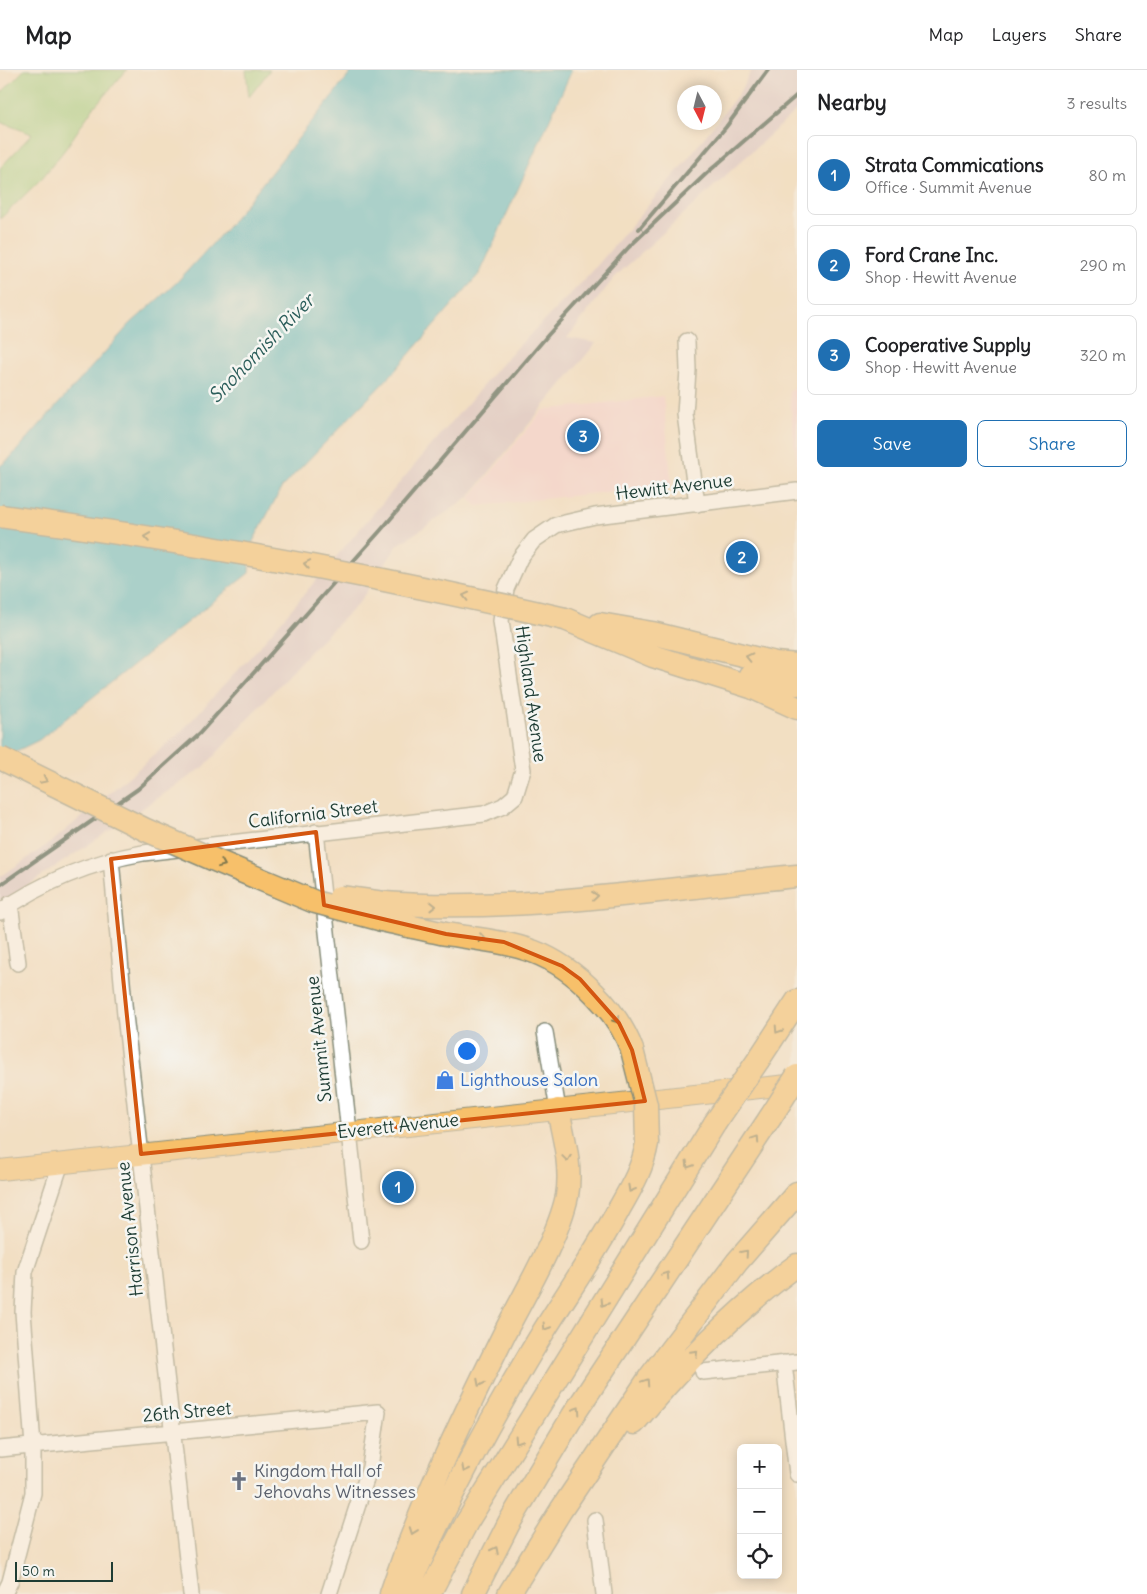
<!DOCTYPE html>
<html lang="en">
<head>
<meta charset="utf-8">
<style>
	body { margin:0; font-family:Delius,sans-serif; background:#f6f6f6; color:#202124 }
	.controls { position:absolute; right:15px; bottom:15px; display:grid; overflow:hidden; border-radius:8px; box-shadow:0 2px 12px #0003 }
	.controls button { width:45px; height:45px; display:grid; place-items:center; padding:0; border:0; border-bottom:1px solid #e0e0e0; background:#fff; color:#202124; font:25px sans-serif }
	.compass { position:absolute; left:677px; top:15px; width:45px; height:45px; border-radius:50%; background:#fff; box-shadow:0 2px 12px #0003; rotate:173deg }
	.scale { position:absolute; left:15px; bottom:12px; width:98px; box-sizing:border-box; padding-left:5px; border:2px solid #1f3d34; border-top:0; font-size:14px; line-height:18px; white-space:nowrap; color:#1f3d34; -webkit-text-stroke:4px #f6f6f2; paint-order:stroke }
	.you { position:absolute; left:466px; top:980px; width:18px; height:18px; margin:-12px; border:4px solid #fff; border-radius:50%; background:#1a73e8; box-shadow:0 0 0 8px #1a73e833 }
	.badge { display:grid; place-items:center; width:32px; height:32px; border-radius:50%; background:#1f6fb2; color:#fff; font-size:16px; font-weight:700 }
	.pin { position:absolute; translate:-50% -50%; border:2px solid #fff; box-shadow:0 1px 5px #0006 }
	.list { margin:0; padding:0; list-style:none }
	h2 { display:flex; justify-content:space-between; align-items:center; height:65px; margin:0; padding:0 20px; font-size:21px }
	h2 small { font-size:16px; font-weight:400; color:#757577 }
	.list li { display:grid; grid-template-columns:32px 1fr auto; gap:15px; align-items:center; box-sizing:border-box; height:80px; margin:0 10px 10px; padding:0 10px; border:1px solid #e0e0e0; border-radius:8px }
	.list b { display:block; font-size:19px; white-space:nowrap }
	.list p { margin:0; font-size:16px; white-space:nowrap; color:#757577 }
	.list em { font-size:16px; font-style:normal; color:#757577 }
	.actions { display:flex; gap:10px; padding:15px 20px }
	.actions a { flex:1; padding:11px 0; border:1px solid #1f6fb2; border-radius:8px; text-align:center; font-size:18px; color:#1f6fb2 }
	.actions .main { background:#1f6fb2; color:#fff }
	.icon { flex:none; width:28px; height:28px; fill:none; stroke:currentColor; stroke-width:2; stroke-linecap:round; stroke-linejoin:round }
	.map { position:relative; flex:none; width:797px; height:1524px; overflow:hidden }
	header { display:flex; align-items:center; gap:30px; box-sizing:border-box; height:70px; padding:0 25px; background:#fff; border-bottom:1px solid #e0e0e0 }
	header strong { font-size:24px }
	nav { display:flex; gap:28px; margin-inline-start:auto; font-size:18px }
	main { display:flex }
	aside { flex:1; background:#fff }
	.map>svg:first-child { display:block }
	.built { fill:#f7cfd4 }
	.industrial { fill:#d2bdc8 }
	.green { fill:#9bd284; stroke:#5d885c }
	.water { fill:#55bfd0; stroke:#3a7e82 }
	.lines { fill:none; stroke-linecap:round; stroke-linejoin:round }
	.minor-casing { stroke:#888e7b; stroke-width:18 }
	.major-casing { stroke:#888e7b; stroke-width:22 }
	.highway-casing { stroke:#888e7b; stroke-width:25 }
	.minor { stroke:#fff; stroke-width:15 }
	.major { stroke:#f7c06b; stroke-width:20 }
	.highway { stroke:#f7c06b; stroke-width:22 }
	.rail { stroke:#1f3d34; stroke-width:4 }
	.highway-bridge-casing { stroke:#888e7b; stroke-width:25; stroke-linecap:butt }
	.highway-bridge { stroke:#f7c06b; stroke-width:22 }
	.oneway { stroke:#80784d }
	.marked { fill:none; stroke:#d45610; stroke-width:4; stroke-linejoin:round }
	.labels { text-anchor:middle; stroke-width:5; stroke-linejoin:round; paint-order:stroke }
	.street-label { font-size:18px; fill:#1f3d34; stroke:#f6f6f2 }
	.shop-label { font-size:18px; fill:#366cbe; stroke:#f6f6f2; text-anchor:start }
	.worship-label { font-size:18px; fill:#5b616d; stroke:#f6f6f2; text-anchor:start }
	.water-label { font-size:19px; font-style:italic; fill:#2c5e5b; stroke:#f6f6f2 }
</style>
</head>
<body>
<header>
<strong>Map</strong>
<nav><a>Map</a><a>Layers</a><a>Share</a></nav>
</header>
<main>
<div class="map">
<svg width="797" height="1524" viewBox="0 0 797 1524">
	<rect width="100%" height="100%" fill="#f6f6f2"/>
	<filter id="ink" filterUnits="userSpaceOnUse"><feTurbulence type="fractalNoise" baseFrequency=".02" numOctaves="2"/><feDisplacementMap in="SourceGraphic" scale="10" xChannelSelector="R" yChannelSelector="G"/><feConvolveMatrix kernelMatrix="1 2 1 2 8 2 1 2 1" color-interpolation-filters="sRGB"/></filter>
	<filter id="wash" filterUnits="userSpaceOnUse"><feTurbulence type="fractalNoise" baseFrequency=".0096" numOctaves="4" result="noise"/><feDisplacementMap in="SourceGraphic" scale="20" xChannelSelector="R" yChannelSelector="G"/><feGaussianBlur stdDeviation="1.12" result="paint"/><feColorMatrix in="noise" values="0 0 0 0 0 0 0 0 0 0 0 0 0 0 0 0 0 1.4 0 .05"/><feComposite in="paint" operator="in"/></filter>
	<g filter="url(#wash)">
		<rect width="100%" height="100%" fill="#f2dfc2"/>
		<path class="built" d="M 797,319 L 797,398 L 789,320 Z
			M 663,326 L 672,415 L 477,436 L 469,429 L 543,340 Z"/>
		<path class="industrial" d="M 752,0 L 797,0 L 797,40 L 615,207 L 567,268 L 596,273 L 468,428 L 398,475 L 358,534 L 310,581 L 204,697 L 0,834 L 0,807 L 53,771 L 179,664 L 252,585 L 503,292 L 590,204 L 685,92 L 739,23 Z"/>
		<path class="green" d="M 24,0 L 127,0 L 93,38 L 66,78 L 42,108 L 0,149 L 0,98 L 32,64 L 0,52 L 0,24 Z
			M 246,0 L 270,0 L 249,27 Z"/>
		<path class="water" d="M 353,0 L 572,0 L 480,203 L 393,303 L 282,417 L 250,477 L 249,503 L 39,670 L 0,689 L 0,396 L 9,389 L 130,254 L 176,213 L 225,160 Z"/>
	</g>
	<g filter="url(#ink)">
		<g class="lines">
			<g class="minor-casing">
				<path id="minor" d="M 687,271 L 688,300 L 685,344 L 697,434
					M 316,762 L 361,1171
					M 111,789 L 125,945 L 191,1524
					M 10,834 L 18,893
					M 0,842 C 43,812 92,792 143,783 L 484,744 L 503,736 L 515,726 L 523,700 L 501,551 L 506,519 L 520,488 L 534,470 L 556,455 L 595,446 L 797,421
					M 545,962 L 558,1040
					M 784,1293 L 797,1404
					M 703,1302 L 797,1292
					M 0,1379 L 378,1342 L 370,1397 L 329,1524
					M 595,1450 L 604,1524
					M 4,1524 L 10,1512 L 33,1423 L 33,1376 L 23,1242 L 25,1202 L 61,1093"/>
			</g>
			<g class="major-casing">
				<path id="major" d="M 0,1100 L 797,1014"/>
			</g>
			<g class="highway-casing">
				<path id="highway" d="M 565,549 L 653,586 L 751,617 L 797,638
					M 600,554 L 652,563 L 775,593 L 797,595
					M 750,605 L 797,614
					M 384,833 C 521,843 660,819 797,806
					M 382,850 C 404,855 425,860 446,864 C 509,874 546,874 594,923 C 611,940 624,958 632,980
					M 759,989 L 797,931
					M 634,1353 C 683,1294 735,1240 797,1195
					M 391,1524 C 421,1433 462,1349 504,1264 C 524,1225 558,1168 567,1126 C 572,1098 564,1068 558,1040
					M 406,1524 C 445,1432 493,1344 545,1259 C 570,1219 597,1180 619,1139 C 631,1118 643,1098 647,1073
					M 429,1524 L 467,1452 L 715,1053
					M 473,1524 L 509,1453 L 574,1344 L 770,1048
					M 509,1524 L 561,1440 L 650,1307 L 737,1192 L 797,1123"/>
			</g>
			<use href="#minor" class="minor"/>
			<use href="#major" class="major"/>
			<use href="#highway" class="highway"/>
			<path class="rail" d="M 639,159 L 726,57 L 768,0
				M 0,815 L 138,719 L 200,663 L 381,460 L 548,265 L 629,177 L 707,103 L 797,25"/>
			<g class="highway-bridge-casing">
				<path id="highway-bridge" d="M 0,446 C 190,471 378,506 565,549
					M 0,688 L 146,760 L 217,791 L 315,832 L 382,850
					M 340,827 L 384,833
					M 632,980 L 646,1035 L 647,1073
					M 770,1048 L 797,1006
					M 715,1053 L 759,989"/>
			</g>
			<use href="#highway-bridge" class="highway-bridge"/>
		</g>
		<defs><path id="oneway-chevron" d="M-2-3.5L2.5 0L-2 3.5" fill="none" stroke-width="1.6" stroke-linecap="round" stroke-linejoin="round" transform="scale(1.25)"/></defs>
		<g class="oneway">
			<use href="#oneway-chevron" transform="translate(147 467) rotate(-171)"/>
			<use href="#oneway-chevron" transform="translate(307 494) rotate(-170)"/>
			<use href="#oneway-chevron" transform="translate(466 526) rotate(-167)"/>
			<use href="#oneway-chevron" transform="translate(749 587) rotate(-167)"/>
			<use href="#oneway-chevron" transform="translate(44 710) rotate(26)"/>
			<use href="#oneway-chevron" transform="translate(222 794) rotate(22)"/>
			<use href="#oneway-chevron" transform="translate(595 826) rotate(-6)"/>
			<use href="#oneway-chevron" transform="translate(433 836) rotate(1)"/>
			<use href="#oneway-chevron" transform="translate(482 868) rotate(9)"/>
			<use href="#oneway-chevron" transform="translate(617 950) rotate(55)"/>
			<use href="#oneway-chevron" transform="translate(778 960) rotate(123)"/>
			<use href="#oneway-chevron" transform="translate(756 1069) rotate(-56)"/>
			<use href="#oneway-chevron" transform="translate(567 1088) rotate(82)"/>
			<use href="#oneway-chevron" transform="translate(689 1095) rotate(122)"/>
			<use href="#oneway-chevron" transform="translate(631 1119) rotate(119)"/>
			<use href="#oneway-chevron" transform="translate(745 1183) rotate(-49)"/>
			<use href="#oneway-chevron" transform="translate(666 1205) rotate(-56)"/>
			<use href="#oneway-chevron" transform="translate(604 1233) rotate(122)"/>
			<use href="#oneway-chevron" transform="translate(546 1257) rotate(122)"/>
			<use href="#oneway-chevron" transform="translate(695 1283) rotate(-46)"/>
			<use href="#oneway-chevron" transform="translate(646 1312) rotate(-56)"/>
			<use href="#oneway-chevron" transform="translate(480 1313) rotate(117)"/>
			<use href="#oneway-chevron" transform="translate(577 1340) rotate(-57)"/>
			<use href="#oneway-chevron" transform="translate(518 1371) rotate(122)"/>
			<use href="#oneway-chevron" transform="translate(465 1399) rotate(117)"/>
			<use href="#oneway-chevron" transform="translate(413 1461) rotate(110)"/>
			<use href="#oneway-chevron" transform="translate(495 1480) rotate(-63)"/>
		</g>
	</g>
	<path d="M0 0H797V1524H0ZM 316,762 L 324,835 L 446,864 L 504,872 L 562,896 L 580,909 L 619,953 L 632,980 L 645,1031 L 141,1084 L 111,789 Z" fill="#f2dfc2" fill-opacity=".55" fill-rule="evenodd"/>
	<path class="marked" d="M 316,762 L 324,835 L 446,864 L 504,872 L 562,896 L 580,909 L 619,953 L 632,980 L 645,1031 L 141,1084 L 111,789 Z"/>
	<defs>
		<g id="shop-bare" transform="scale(1.5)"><path d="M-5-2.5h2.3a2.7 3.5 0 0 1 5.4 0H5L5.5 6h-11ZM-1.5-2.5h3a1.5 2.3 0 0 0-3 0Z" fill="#3f7fe0" stroke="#f6f6f2" stroke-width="2.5" paint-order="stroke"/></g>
		<g id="church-bare" transform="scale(1.5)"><path d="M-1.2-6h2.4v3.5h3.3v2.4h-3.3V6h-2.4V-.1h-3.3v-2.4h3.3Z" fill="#6b7280" stroke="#f6f6f2" stroke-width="2.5" paint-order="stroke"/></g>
	</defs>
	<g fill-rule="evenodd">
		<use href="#shop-bare" x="445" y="1010"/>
		<use href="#church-bare" x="239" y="1411"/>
	</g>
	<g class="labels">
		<g class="street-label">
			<text transform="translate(674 417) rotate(-7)" y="6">Hewitt Avenue</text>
			<text transform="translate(531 624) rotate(82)" y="6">Highland Avenue</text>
			<text transform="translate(313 744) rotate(-7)" y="6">California Street</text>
			<text transform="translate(319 969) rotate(-96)" y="6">Summit Avenue</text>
			<text transform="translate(398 1056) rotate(-6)" y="6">Everett Avenue</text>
			<text transform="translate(130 1159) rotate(-96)" y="6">Harrison Avenue</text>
			<text transform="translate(187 1342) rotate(-5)" y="6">26th Street</text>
		</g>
		<g class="shop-label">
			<text x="460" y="1016">Lighthouse Salon</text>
		</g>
		<g class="worship-label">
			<text x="254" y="1407">Kingdom Hall of<tspan x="254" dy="21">Jehovahs Witnesses</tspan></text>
		</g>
		<g class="water-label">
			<text transform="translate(261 278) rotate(-46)" y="7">Snohomish River</text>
		</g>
	</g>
</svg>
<div class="controls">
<button>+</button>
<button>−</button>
<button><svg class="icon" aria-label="locate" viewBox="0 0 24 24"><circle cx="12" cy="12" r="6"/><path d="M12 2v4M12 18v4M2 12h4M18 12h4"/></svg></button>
</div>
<svg class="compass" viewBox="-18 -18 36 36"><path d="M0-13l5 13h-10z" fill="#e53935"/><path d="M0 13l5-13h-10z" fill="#757577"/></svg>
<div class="scale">50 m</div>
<div class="you"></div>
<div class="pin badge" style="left:398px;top:1117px">1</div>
<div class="pin badge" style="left:742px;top:487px">2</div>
<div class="pin badge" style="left:583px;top:366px">3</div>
</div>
<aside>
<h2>Nearby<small>3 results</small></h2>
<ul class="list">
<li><span class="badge">1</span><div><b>Strata Commications</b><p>Office · Summit Avenue</p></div><em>80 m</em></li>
<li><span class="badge">2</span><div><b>Ford Crane Inc.</b><p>Shop · Hewitt Avenue</p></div><em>290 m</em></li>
<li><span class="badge">3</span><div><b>Cooperative Supply</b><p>Shop · Hewitt Avenue</p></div><em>320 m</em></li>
</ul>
<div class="actions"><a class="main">Save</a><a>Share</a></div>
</aside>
</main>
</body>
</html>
